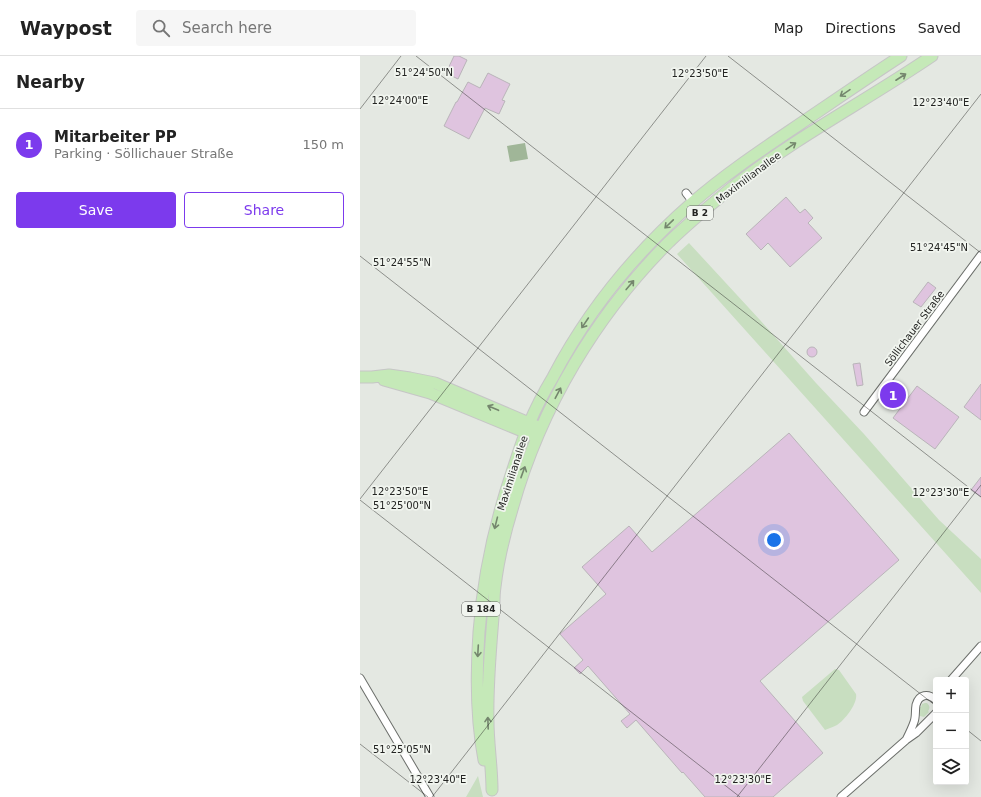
<!DOCTYPE html>
<html lang="en">
<head>
<meta charset="utf-8">
<style>
	body { margin:0; font-family:"DejaVu Sans",sans-serif; background:#f6f6f6; color:#222 }
	.controls { position:absolute; right:12px; bottom:12px; display:grid; overflow:hidden; border-radius:4px; box-shadow:0 4px 16px #0002 }
	.controls button { width:36px; height:36px; display:grid; place-items:center; padding:0; border:0; border-bottom:1px solid #e0e0e0; background:#fff; color:#222; font:20px sans-serif }
	.you { position:absolute; left:414px; top:484px; width:14px; height:14px; margin:-10px; border:3px solid #fff; border-radius:50%; background:#1a73e8; box-shadow:0 0 0 6px #1a73e833 }
	.badge { display:grid; place-items:center; width:26px; height:26px; border-radius:50%; background:#7c3aed; color:#fff; font-size:13px; font-weight:700 }
	.pin { position:absolute; translate:-50% -50%; border:2px solid #fff; box-shadow:0 1px 4px #0006 }
	.list { margin:0; padding:0; list-style:none }
	h2 { display:flex; justify-content:space-between; align-items:center; height:52px; margin:0; padding:0 16px; font-size:17px }
	h2 small { font-size:13px; font-weight:400; color:#767676 }
	.list li { display:grid; grid-template-columns:26px 1fr auto; gap:12px; align-items:center; box-sizing:border-box; height:72px; padding:0 16px; border-top:1px solid #e0e0e0 }
	.list b { display:block; font-size:15px; white-space:nowrap }
	.list p { margin:0; font-size:13px; white-space:nowrap; color:#767676 }
	.list em { font-size:13px; font-style:normal; color:#767676 }
	.actions { display:flex; gap:8px; padding:12px 16px }
	.actions a { flex:1; padding:9px 0; border:1px solid #7c3aed; border-radius:4px; text-align:center; font-size:14px; color:#7c3aed }
	.actions .main { background:#7c3aed; color:#fff }
	.icon { flex:none; width:22px; height:22px; fill:none; stroke:currentColor; stroke-width:2; stroke-linecap:round; stroke-linejoin:round }
	.map { position:relative; flex:none; width:621px; height:741px; overflow:hidden }
	header { display:flex; align-items:center; gap:24px; box-sizing:border-box; height:56px; padding:0 20px; background:#fff; border-bottom:1px solid #e0e0e0 }
	header strong { font-size:19px }
	nav { display:flex; gap:22px; margin-inline-start:auto; font-size:14px }
	.search { width:280px; height:36px; background:#f6f6f6; display:flex; align-items:center; gap:10px; box-sizing:border-box; padding:0 14px; border-radius:4px; color:#767676; font-size:15px }
	main { display:flex }
	aside { flex:1; background:#fff }
	.map>svg:first-child { display:block }
	.green { fill:#c8dec0 }
	.water { fill:#a0b698 }
	.building { fill:#dfc4df; stroke:#b9b4b9 }
	.lines { fill:none; stroke-linecap:round; stroke-linejoin:round }
	.minor-casing { stroke:#6c6f6b; stroke-width:9 }
	.primary-casing { stroke:#c6c6c6; stroke-width:13 }
	.minor { stroke:#fff; stroke-width:7 }
	.primary { stroke:#c5e9b8; stroke-width:11 }
	.oneway { stroke:#74866d }
	.ticks { fill:none; stroke:#232422; stroke-width:1; stroke-opacity:0.45 }
	.labels { text-anchor:middle; stroke-width:3.5; stroke-linejoin:round; paint-order:stroke }
	.shield { fill:#f1f5ef; stroke:#616360; stroke-width:1 }
	.shield-label { font-size:9px; font-weight:bold; fill:#232422 }
	.street-label { font-size:10px; fill:#232422; stroke:#f1f5ef }
	.ticks-label { font-size:10px; text-anchor:middle; fill:#232422; stroke:#f1f5ef; stroke-width:3.5; stroke-linejoin:round; paint-order:stroke }
</style>
</head>
<body>
<header>
<strong>Waypost</strong>
<div class="search"><svg class="icon" aria-label="search" viewBox="0 0 24 24"><circle cx="10" cy="10" r="6"/><path d="M15 15l6 6"/></svg>Search here</div>
<nav><a>Map</a><a>Directions</a><a>Saved</a></nav>
</header>
<main>
<aside>
<h2>Nearby<small></small></h2>
<ul class="list">
<li><span class="badge">1</span><div><b>Mitarbeiter PP</b><p>Parking · Söllichauer Straße</p></div><em>150 m</em></li>
</ul>
<div class="actions"><a class="main">Save</a><a>Share</a></div>
</aside>
<div class="map">
<svg width="621" height="741" viewBox="0 0 621 741">
	<rect width="100%" height="100%" fill="#e4e8e2"/>
	<path class="green" d="M 329,187 L 400,264 L 456,327 L 504,378 L 579,464 L 621,503 L 621,537 L 317,198 Z
		M 475,613 L 479,614 L 496,638 C 498,647 485,664 477,669 C 474,671 469,672 465,674 L 443,645 L 442,641 Z
		M 565,647 L 567,647 C 570,650 570,652 568,655 L 569,656 L 564,661 L 560,660 L 559,658 L 560,651 L 561,651 L 562,648 Z
		M 118,720 L 123,741 L 106,741 Z"/>
	<path class="water" d="M 165,87 L 168,103 L 150,106 L 147,90 Z"/>
	<path class="building" d="M 94,0 L 99,0 L 107,4 L 98,23 L 86,17 Z
		M 128,17 L 150,28 L 142,44 L 145,45 L 139,58 L 125,52 L 109,83 L 84,70 L 96,46 L 97,46 L 108,26 L 120,32 Z
		M 426,141 L 440,157 L 445,153 L 453,162 L 448,167 L 462,182 L 430,211 L 408,187 L 401,194 L 386,178 Z
		M 568,226 L 576,232 L 561,251 L 553,246 Z
		M447 296a5 5 0 1 1 10 0a5 5 0 1 1-10 0Z
		M 500,307 L 503,329 L 497,330 L 493,308 Z
		M 621,328 L 621,364 L 604,351 Z
		M 557,330 L 599,361 L 575,393 L 533,362 Z
		M 429,377 L 539,504 L 400,625 L 463,697 L 413,741 L 345,741 L 323,716 L 322,717 L 276,664 L 267,672 L 261,665 L 270,658 L 228,610 L 220,618 L 214,612 L 223,604 L 200,578 L 246,538 L 222,511 L 269,470 L 292,496 Z
		M 621,421 L 621,441 L 611,434 Z"/>
	<g class="lines">
		<g class="minor-casing">
			<path id="minor" d="M 326,137 L 333,146
				M 504,356 L 621,199
				M 0,622 L 70,741
				M 591,624 L 621,590
				M 546,684 C 549,678 552,672 554,666 C 556,661 555,655 556,649 C 559,638 568,637 576,644
				M 481,741 L 546,684 L 556,677 L 576,657"/>
		</g>
		<g class="primary-casing">
			<path id="primary" d="M 0,321 L 12,321 L 29,319 L 50,322 L 75,327 L 176,370
				M 24,324 L 70,337 L 172,379
				M 124,704 C 116,662 116,619 119,576 C 123,520 135,466 153,413 C 158,398 163,382 169,368 C 176,351 184,336 193,321 C 228,254 276,196 332,147 C 363,120 397,97 431,74 C 468,49 504,24 541,0
				M 132,734 C 132,711 128,688 128,665 C 127,626 131,588 134,549 C 134,543 134,537 135,531 C 138,504 145,476 153,450 C 181,351 236,259 309,186 C 331,165 355,145 379,126 C 440,79 509,43 572,0"/>
		</g>
		<use href="#minor" class="minor"/>
		<use href="#primary" class="primary"/>
	</g>
	<defs><path id="oneway-shaft" d="M-6 0H5M1.5-3L5.5 0L1.5 3" fill="none" stroke-width="1.6" stroke-linecap="round" stroke-linejoin="round"/></defs>
	<g class="oneway">
		<use href="#oneway-shaft" transform="translate(541 21) rotate(-33)"/>
		<use href="#oneway-shaft" transform="translate(485 37) rotate(146)"/>
		<use href="#oneway-shaft" transform="translate(431 90) rotate(-34)"/>
		<use href="#oneway-shaft" transform="translate(309 168) rotate(136)"/>
		<use href="#oneway-shaft" transform="translate(270 229) rotate(-50)"/>
		<use href="#oneway-shaft" transform="translate(225 267) rotate(124)"/>
		<use href="#oneway-shaft" transform="translate(198 337) rotate(-62)"/>
		<use href="#oneway-shaft" transform="translate(133 352) rotate(-157)"/>
		<use href="#oneway-shaft" transform="translate(163 416) rotate(-70)"/>
		<use href="#oneway-shaft" transform="translate(136 467) rotate(104)"/>
		<use href="#oneway-shaft" transform="translate(118 595) rotate(93)"/>
		<use href="#oneway-shaft" transform="translate(128 667) rotate(-92)"/>
	</g>
	<path class="ticks" d="M 56,0 L 621,441M 368,0 L 621,197M 0,53 L 41,0M 0,200 L 576,650M 0,443 L 346,0M 0,444 L 380,741M 606,673 L 621,685M 0,688 L 68,741M 72,741 L 621,38M 377,741 L 621,429"/>
	<g class="labels">
		<g class="shield">
			<rect x="327" y="150" width="26" height="14" rx="3"/>
			<rect x="102" y="546" width="38" height="14" rx="3"/>
		</g>
		<g class="shield-label">
			<text x="340" y="160">B 2</text>
			<text x="121" y="556">B 184</text>
		</g>
		<g class="street-label">
			<text transform="translate(388 121) rotate(-37)" y="4">Maximilianallee</text>
			<text transform="translate(554 272) rotate(-53)" y="4">Söllichauer Straße</text>
			<text transform="translate(152 417) rotate(-72)" y="4">Maximilianallee</text>
		</g>
	</g>
	<g class="ticks-label">
		<text x="64" y="20">51°24'50"N</text>
		<text x="340" y="21">12°23'50"E</text>
		<text x="40" y="48">12°24'00"E</text>
		<text x="581" y="50">12°23'40"E</text>
		<text x="579" y="195">51°24'45"N</text>
		<text x="42" y="210">51°24'55"N</text>
		<text x="40" y="439">12°23'50"E</text>
		<text x="581" y="440">12°23'30"E</text>
		<text x="42" y="453">51°25'00"N</text>
		<text x="42" y="697">51°25'05"N</text>
		<text x="78" y="727">12°23'40"E</text>
		<text x="383" y="727">12°23'30"E</text>
	</g>
</svg>
<div class="controls">
<button>+</button>
<button>−</button>
<button><svg class="icon" aria-label="layers" viewBox="0 0 24 24"><path d="M12 4l9 5-9 5-9-5zM3 14l9 5 9-5"/></svg></button>
</div>
<div class="you"></div>
<div class="pin badge" style="left:533px;top:339px">1</div>
</div>
</main>
</body>
</html>
